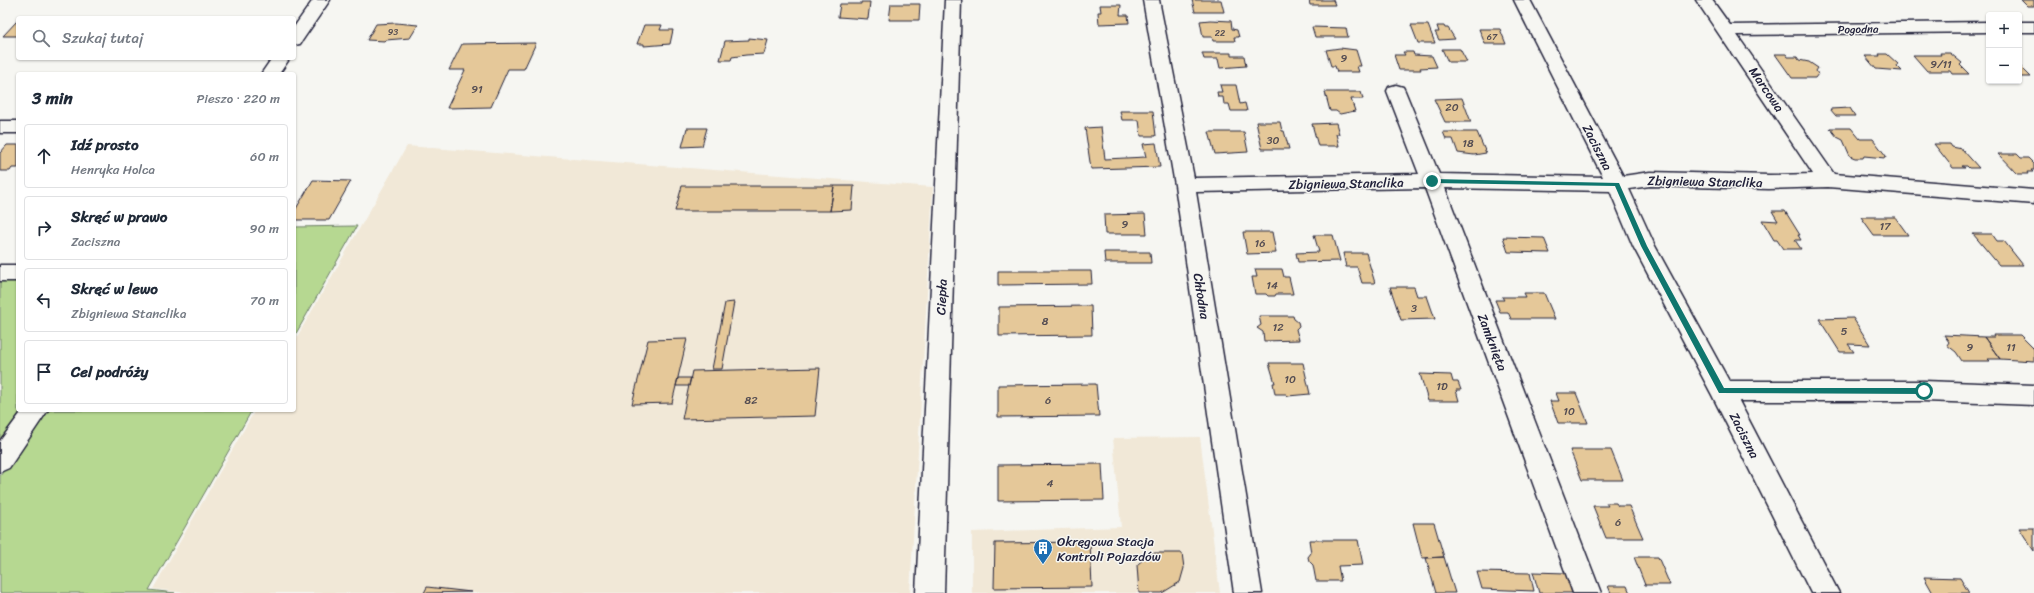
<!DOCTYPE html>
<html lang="pl">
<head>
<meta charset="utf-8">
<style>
	body { margin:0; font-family:Sriracha,sans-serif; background:#f6f6f7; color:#1f2937 }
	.controls { position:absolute; right:12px; top:12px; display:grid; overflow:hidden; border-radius:4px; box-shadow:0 1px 3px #0004 }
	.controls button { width:36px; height:36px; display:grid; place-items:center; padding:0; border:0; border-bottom:1px solid #e0e1e3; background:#fff; color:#1f2937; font:20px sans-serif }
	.stop { position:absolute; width:12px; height:12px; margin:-9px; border:3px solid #0f766e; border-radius:50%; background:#fff }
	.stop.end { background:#0f766e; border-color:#fff; box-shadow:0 1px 4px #0008 }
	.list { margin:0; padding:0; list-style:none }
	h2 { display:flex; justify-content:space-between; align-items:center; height:52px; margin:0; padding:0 16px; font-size:17px }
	h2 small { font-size:13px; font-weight:400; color:#747a83 }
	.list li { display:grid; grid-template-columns:26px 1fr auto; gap:12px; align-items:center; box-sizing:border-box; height:64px; margin:0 8px 8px; padding:0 8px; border:1px solid #e0e1e3; border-radius:4px }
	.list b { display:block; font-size:15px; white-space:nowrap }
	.list p { margin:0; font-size:13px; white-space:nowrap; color:#747a83 }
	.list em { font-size:13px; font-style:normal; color:#747a83 }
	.icon { flex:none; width:22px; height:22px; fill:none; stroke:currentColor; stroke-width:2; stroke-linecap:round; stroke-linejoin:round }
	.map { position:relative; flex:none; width:2034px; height:593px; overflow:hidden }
	.search { position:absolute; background:#fff; box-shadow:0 1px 3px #0004; left:16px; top:16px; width:280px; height:44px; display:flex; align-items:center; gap:10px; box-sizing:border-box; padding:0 14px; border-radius:4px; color:#747a83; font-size:15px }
	.panel { position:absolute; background:#fff; box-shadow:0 1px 3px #0004; left:16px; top:72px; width:280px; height:340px; border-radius:4px }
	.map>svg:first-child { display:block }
	.built { fill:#f1e8d7 }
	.green { fill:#b6d891; stroke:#6c7d66 }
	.building { fill:#e5c899; stroke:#22223b }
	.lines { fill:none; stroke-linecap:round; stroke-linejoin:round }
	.street-casing { stroke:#22223b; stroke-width:3 }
	.street { fill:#f6f6f2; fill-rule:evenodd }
	.route { fill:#0f766e }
	.labels { text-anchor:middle; stroke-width:3; stroke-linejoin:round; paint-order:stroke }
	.far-number-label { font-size:9px; fill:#534c52 }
	.far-street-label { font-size:11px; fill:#22223b; stroke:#f6f6f2 }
	.number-label { font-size:11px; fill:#534c52 }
	.street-label { font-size:13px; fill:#22223b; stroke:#f6f6f2 }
	.poi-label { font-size:13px; fill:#22223b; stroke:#f6f6f2; text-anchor:start }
</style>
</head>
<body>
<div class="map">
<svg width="2034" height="593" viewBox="0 0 2034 593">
	<rect width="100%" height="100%" fill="#f6f6f2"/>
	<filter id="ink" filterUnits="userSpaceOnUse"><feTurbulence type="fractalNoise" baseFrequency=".025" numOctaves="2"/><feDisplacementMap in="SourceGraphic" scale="8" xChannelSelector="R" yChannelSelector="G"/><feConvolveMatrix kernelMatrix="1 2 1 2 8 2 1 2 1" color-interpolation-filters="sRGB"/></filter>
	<g filter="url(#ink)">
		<path class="built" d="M 407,146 L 933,187 L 910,593 L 189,593 L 153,589 L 255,410 L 294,410 L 294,342 Z
			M 1200,437 L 1220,593 L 972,593 L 972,532 L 1121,527 L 1113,438 Z"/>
		<path class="green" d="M 357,226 L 294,337 L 294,227 Z
			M 0,279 L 18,279 L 18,410 L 22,410 L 0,441 Z
			M 47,410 L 252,410 L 149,590 L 175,593 L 0,593 L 0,476 Z"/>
		<path class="building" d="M 1192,0 L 1221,0 L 1224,12 L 1195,12 Z
			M 1309,0 L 1333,0 L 1335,5 L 1310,5 Z
			M 2021,0 L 2034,0 L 2034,6 L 2027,6 Z
			M 861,2 L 870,2 L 868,19 L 838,17 L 840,4 L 861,4 Z
			M 891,4 L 920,4 L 919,20 L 889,20 Z
			M 1100,5 L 1121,5 L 1120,15 L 1128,15 L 1129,23 L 1099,24 L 1098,12 L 1101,12 Z
			M 1210,20 L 1231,21 L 1232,29 L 1237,30 L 1239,37 L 1234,37 L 1235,41 L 1213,41 L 1212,37 L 1203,37 L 1200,21 Z
			M 17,21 L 18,36 L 3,36 Z
			M 396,23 L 418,25 L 410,38 L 386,40 L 385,41 L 367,40 L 376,24 Z
			M 644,25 L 662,25 L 660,30 L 673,30 L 670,44 L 644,46 L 644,44 L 637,44 Z
			M 1411,25 L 1428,25 L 1435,43 L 1418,43 Z
			M 1437,26 L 1444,26 L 1445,28 L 1448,28 L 1455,39 L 1439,40 L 1435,32 L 1439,32 Z
			M 1312,27 L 1346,28 L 1348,37 L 1315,37 Z
			M 1479,29 L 1500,29 L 1506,44 L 1485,44 Z
			M 749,38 L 768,40 L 764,54 L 746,55 L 732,57 L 731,60 L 720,60 L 725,41 L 749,40 Z
			M 536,43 L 524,69 L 508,69 L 491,107 L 447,108 L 465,70 L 449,70 L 462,44 Z
			M 1340,48 L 1356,50 L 1361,66 L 1357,66 L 1359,72 L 1337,72 L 1335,66 L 1331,66 L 1326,50 Z
			M 1442,49 L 1460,49 L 1467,62 L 1448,62 Z
			M 1403,52 L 1413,52 L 1414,55 L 1432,56 L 1437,67 L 1420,68 L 1421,70 L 1399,70 L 1394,55 L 1405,55 Z
			M 1202,53 L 1231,53 L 1231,56 L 1244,56 L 1246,66 L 1220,68 L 1218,59 L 1204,59 Z
			M 1940,53 L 1950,53 L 1962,63 L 1960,65 L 1969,74 L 1952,74 L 1950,71 L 1927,71 L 1913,55 L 1941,55 Z
			M 1775,54 L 1786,54 L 1788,57 L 1797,57 L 1799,60 L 1809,62 L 1818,68 L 1816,71 L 1818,74 L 1815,78 L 1792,78 Z
			M 1879,54 L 1887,54 L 1898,64 L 1897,66 L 1902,71 L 1876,69 L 1865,56 L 1880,56 Z
			M 2019,65 L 2031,77 L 2019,77 Z
			M 1220,85 L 1236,85 L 1240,104 L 1245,103 L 1247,111 L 1231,111 L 1229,104 L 1224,104 L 1223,97 L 1218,97 L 1217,92 L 1222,92 Z
			M 1325,92 L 1361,92 L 1363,99 L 1351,99 L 1355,111 L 1340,114 L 1336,111 L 1330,111 Z
			M 1462,98 L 1471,122 L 1445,122 L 1434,99 Z
			M 1850,108 L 1855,116 L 1836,116 L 1830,109 Z
			M 1120,111 L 1153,111 L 1156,136 L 1141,136 L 1139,120 L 1122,120 Z
			M 1256,122 L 1280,122 L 1282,131 L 1284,131 L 1289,149 L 1262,149 Z
			M 1336,123 L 1339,134 L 1336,134 L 1339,146 L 1318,146 L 1312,124 Z
			M 1101,127 L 1105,159 L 1146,157 L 1143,144 L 1156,143 L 1160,167 L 1091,169 L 1085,128 Z
			M 687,128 L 707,128 L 702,146 L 682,147 Z
			M 1830,128 L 1851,128 L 1860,139 L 1873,139 L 1886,156 L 1885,158 L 1864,156 L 1863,158 L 1855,158 L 1850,156 L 1843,140 L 1837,137 Z
			M 1209,132 L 1244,132 L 1248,152 L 1215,154 Z
			M 1443,132 L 1477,132 L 1486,153 L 1474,155 L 1458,153 L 1453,139 L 1446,139 Z
			M 1934,144 L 1950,144 L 1952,147 L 1962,149 L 1979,168 L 1969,168 L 1967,166 L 1962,166 L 1965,168 L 1953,168 Z
			M 7,145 L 18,145 L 18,168 L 12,168 L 10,171 L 0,171 L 0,153 Z
			M 1998,154 L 2017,154 L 2021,158 L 2028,158 L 2034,164 L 2034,170 L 2031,170 L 2033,172 L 2027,172 L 2028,174 L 2017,174 Z
			M 313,180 L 351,181 L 329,220 L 294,220 L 294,212 Z
			M 682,186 L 834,186 L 830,211 L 675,211 Z
			M 834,186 L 854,186 L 852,210 L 830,211 Z
			M 1772,211 L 1785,211 L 1800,235 L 1798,235 L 1801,240 L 1795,240 L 1801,249 L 1783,249 L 1777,240 L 1774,240 L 1762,220 L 1778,221 Z
			M 1145,214 L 1147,234 L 1105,234 L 1104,215 Z
			M 1861,217 L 1895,217 L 1908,235 L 1874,235 Z
			M 1243,232 L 1272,232 L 1276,253 L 1247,254 Z
			M 1973,234 L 1992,234 L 1997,241 L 2004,241 L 2023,265 L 1999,265 Z
			M 1314,235 L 1333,235 L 1340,261 L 1298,262 L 1296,253 L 1319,252 Z
			M 1503,237 L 1544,238 L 1550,253 L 1508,252 Z
			M 1104,252 L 1150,252 L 1151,263 L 1105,263 Z
			M 1343,253 L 1366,253 L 1375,283 L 1362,283 L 1357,267 L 1346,267 Z
			M 1255,269 L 1282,269 L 1284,277 L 1289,277 L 1293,294 L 1276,294 L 1275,296 L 1268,296 L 1266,294 L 1255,294 L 1252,277 L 1257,277 Z
			M 998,271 L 1091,271 L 1092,284 L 998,285 Z
			M 1390,287 L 1414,287 L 1417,296 L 1427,296 L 1435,319 L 1401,320 Z
			M 1524,293 L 1544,293 L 1555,319 L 1511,319 L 1508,312 L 1500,312 L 1495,300 L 1504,300 L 1502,297 L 1526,297 Z
			M 734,302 L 722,369 L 712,369 L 725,303 Z
			M 1091,306 L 1092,335 L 999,336 L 999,307 Z
			M 1259,316 L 1293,316 L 1294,319 L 1298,322 L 1299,326 L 1296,329 L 1299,340 L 1264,341 L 1263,332 L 1257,328 L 1261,325 Z
			M 1853,318 L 1870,345 L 1848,344 L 1854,352 L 1840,352 L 1819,319 Z
			M 1944,335 L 1984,337 L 2000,359 L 1988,359 L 1990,361 L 1962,361 L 1956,352 L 1947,345 L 1949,342 Z
			M 1993,335 L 2020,335 L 2034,349 L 2034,361 L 2000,359 L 1984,337 L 1994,337 Z
			M 687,339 L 672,403 L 632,404 L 648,340 Z
			M 1269,363 L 1303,363 L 1310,394 L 1288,396 L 1286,394 L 1275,394 L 1273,383 L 1275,383 Z
			M 820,368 L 815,416 L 682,419 L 692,371 Z
			M 1420,374 L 1451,375 L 1453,382 L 1458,382 L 1461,390 L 1456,390 L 1459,401 L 1428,401 Z
			M 678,378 L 691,378 L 689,386 L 676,386 Z
			M 1096,384 L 1099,416 L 998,417 L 998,385 Z
			M 1556,393 L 1576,393 L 1588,423 L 1558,423 L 1550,401 L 1559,401 Z
			M 1570,450 L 1611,450 L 1623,480 L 1582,480 Z
			M 1102,464 L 1104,500 L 998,501 L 998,465 Z
			M 1606,503 L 1616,503 L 1618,506 L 1629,506 L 1643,538 L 1606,538 L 1593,506 L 1608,506 Z
			M 1413,523 L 1434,523 L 1444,557 L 1422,558 Z
			M 2019,528 L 2034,528 L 2034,551 Z
			M 1309,540 L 1358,540 L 1363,565 L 1338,566 L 1341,581 L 1316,581 L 1313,565 L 1309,561 L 1308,557 L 1311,553 Z
			M 1090,542 L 1092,587 L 994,588 L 995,543 Z
			M 1150,553 L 1182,553 L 1184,568 L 1180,582 L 1162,593 L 1139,593 L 1137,565 Z
			M 1444,557 L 1455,593 L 1436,593 L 1426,558 Z
			M 1634,557 L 1658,557 L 1670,585 L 1645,585 Z
			M 1477,572 L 1530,573 L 1534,591 L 1482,589 Z
			M 1533,572 L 1566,573 L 1572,593 L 1539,593 Z
			M 1924,577 L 1960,578 L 1969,593 L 1933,593 Z
			M 1608,586 L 1627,586 L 1630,593 L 1611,593 Z
			M 427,587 L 471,592 L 424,593 Z"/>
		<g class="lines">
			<g class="street-casing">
				<path id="street" d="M 313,0 L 330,0 L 300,44 L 294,45 L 294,27 Z
					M 945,0 L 961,0 L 944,593 L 916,593 Z
					M 1143,0 L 1159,0 L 1194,178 L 1419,174 L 1387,91 L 1389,87 L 1396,85 L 1403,87 L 1405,91 L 1439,174 L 1603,177 L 1514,0 L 1530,0 L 1623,176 L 1650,172 L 1769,175 L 1813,174 L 1696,0 L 1712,0 L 1730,25 L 1989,22 L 1989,32 L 1737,35 L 1834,174 L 2034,190 L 2034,204 L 1828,187 L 1769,189 L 1650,186 L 1629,189 L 1655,246 L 1729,381 L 1924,381 L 2034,385 L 2034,405 L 1924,401 L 1739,401 L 1839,593 L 1811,593 L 1712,395 L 1633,246 L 1610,191 L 1445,188 L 1601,593 L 1573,593 L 1425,188 L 1196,192 L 1262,593 L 1234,593 L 1175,185 Z
					M 2019,22 L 2034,22 L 2034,32 L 2019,32 Z
					M 272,58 L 290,58 L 279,74 L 261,74 Z
					M 0,121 L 18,121 L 18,133 L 0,133 Z
					M 0,265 L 18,265 L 18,281 L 0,281 Z
					M 23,410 L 48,410 L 9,468 L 0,472 L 0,441 Z"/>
			</g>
			<use href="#street" class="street"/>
		</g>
	</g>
	<path class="route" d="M 1432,179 L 1619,183 L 1647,246 L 1724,388 L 1924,388 L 1927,391 L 1924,394 L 1719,393 L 1641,246 L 1615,186 L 1432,183 L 1429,181 Z"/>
	<defs>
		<g id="building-pin" transform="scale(1)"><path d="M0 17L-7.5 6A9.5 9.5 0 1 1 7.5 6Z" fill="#1f6fb2" stroke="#f6f6f2"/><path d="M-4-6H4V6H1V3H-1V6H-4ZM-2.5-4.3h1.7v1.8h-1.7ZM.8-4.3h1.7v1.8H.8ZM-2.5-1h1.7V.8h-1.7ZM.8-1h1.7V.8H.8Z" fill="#fff"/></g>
	</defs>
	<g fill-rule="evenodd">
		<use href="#building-pin" x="1043" y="548"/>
	</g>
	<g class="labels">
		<g class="far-number-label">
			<text x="393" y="35">93</text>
			<text x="1220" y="36">22</text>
			<text x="1492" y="40">67</text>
		</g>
		<g class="far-street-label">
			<text transform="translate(1858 29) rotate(-1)" y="4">Pogodna</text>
		</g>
		<g class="number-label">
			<text x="1344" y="62">9</text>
			<text x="1941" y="68">9/11</text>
			<text x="477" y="93">91</text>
			<text x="1452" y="111">20</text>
			<text x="1273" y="144">30</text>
			<text x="1468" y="147">18</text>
			<text x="1125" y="228">9</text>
			<text x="1885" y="230">17</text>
			<text x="1260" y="247">16</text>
			<text x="1272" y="289">14</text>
			<text x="1414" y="312">3</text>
			<text x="1045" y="325">8</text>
			<text x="1278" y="331">12</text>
			<text x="1844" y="335">5</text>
			<text x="1970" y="351">9</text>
			<text x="2011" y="351">11</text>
			<text x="1290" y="383">10</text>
			<text x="1442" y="390">1D</text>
			<text x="751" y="404">82</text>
			<text x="1048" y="404">6</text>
			<text x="1569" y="415">10</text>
			<text x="1050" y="487">4</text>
			<text x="1618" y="526">6</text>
		</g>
		<g class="street-label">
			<text transform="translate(1767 89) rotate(56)" y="5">Marcowa</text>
			<text transform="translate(1598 147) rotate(63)" y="5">Zaciszna</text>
			<text transform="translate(1705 181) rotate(1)" y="5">Zbigniewa Stanclika</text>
			<text transform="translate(1346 183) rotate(-1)" y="5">Zbigniewa Stanclika</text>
			<text transform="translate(1202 296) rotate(81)" y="5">Chłodna</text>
			<text transform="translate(941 297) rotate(-88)" y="5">Ciepła</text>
			<text transform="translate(1493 342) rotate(69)" y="5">Zamknięta</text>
			<text transform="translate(1745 435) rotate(63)" y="5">Zaciszna</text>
		</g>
		<g class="poi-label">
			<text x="1057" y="546">Okręgowa Stacja<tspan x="1057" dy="15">Kontroli Pojazdów</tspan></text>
		</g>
	</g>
</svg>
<div class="controls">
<button>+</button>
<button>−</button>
</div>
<div class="stop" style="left:1924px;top:391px"></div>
<div class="stop end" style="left:1432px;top:181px"></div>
<div class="search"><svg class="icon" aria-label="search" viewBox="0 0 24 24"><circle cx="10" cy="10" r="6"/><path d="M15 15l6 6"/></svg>Szukaj tutaj</div>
<section class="panel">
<h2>3 min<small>Pieszo · 220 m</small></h2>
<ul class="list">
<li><svg class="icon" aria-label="ahead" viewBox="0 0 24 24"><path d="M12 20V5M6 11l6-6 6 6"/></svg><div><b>Idź prosto</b><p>Henryka Holca</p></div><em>60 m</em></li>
<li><svg class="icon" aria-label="right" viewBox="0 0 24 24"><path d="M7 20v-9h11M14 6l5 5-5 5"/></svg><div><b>Skręć w prawo</b><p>Zaciszna</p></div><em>90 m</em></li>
<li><svg class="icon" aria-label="left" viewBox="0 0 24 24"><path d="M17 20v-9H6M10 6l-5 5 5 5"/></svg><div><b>Skręć w lewo</b><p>Zbigniewa Stanclika</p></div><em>70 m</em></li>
<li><svg class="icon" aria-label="arrive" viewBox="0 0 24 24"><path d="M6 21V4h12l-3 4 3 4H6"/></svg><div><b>Cel podróży</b></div></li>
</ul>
</section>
</div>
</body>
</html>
